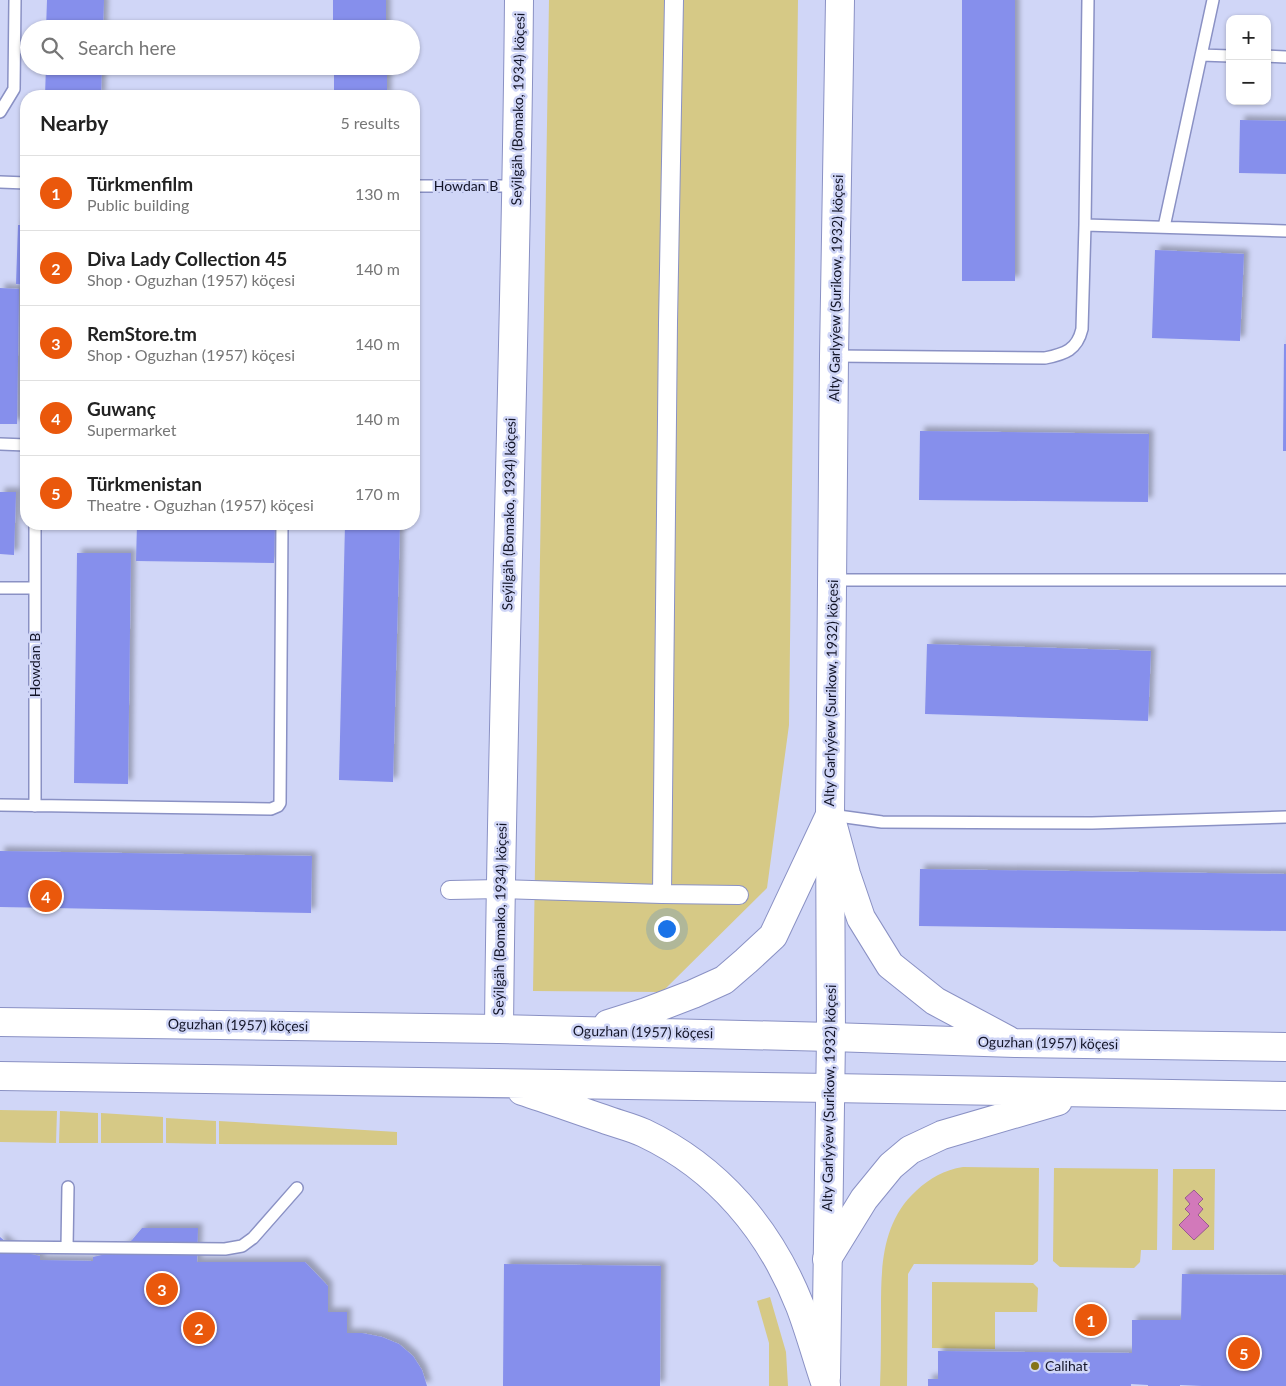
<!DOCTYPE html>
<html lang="en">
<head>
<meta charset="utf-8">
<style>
	body { margin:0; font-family:Lato,sans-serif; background:#f2f2f2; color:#222 }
	.controls { position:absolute; right:15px; top:15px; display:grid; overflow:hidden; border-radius:10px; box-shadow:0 1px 4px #0004 }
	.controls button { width:45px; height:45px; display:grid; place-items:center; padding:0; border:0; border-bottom:1px solid #e0e0e0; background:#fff; color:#222; font:25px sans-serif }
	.you { position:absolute; left:666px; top:928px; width:18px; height:18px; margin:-12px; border:4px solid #fff; border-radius:50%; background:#1a73e8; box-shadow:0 0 0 8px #1a73e833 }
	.badge { display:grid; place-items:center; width:32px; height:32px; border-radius:50%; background:#ea580c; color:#fff; font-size:16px; font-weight:700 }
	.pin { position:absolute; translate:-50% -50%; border:2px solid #fff; box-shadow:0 1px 5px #0006 }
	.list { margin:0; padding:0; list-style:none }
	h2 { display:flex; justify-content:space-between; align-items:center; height:65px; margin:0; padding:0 20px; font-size:21px }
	h2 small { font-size:16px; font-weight:400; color:#767676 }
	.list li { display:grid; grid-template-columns:32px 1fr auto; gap:15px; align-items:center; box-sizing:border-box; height:75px; padding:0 20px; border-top:1px solid #e0e0e0 }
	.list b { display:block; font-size:19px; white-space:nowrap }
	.list p { margin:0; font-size:16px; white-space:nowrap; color:#767676 }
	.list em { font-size:16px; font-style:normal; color:#767676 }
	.icon { flex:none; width:28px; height:28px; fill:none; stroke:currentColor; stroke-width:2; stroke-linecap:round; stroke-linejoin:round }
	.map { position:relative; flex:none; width:1286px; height:1386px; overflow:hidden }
	.search { position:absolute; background:#fff; box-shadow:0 1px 4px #0004; left:20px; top:20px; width:400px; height:55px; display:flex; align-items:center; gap:12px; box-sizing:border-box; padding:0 18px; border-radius:28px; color:#767676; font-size:19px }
	.panel { position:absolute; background:#fff; box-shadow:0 1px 4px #0004; left:20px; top:90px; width:400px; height:440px; border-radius:20px }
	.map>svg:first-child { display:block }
	.green { fill:#d6c986 }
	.water { fill:#d279ba; stroke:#985b8e }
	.building { fill:#868fec; filter:url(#shadow) }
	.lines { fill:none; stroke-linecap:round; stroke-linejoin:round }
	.service-casing { stroke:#8a91c4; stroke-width:14 }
	.pedestrian-casing { stroke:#8a91c4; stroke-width:20 }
	.tertiary-casing { stroke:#8a91c4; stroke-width:30 }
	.secondary-casing { stroke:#8a91c4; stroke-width:30 }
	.service { stroke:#fff; stroke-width:11 }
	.pedestrian { stroke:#fff; stroke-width:18 }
	.tertiary { stroke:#fff; stroke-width:28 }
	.secondary { stroke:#fff; stroke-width:28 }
	.poi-dot { fill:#857417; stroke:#d0d6f7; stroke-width:2 }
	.labels { text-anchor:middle; stroke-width:5; stroke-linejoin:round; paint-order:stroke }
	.street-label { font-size:14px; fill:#121427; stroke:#d0d6f7 }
	.poi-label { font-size:14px; fill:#121427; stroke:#d0d6f7; text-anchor:start }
</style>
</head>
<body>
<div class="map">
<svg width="1286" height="1386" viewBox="0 0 1286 1386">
	<defs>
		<filter id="shadow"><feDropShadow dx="4.5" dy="-4.5" stdDeviation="2.5" flood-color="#0004"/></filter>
	</defs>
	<rect width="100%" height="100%" fill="#d0d6f7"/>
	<path class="green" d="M 549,0 L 798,0 L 789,725 L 767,888 L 662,992 L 533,991 Z
		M 0,1110 L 57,1111 L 56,1143 L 0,1142 Z
		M 60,1111 L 98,1113 L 98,1143 L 59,1143 Z
		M 101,1113 L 163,1117 L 163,1143 L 101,1143 Z
		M 166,1118 L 216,1121 L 216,1144 L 166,1143 Z
		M 219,1121 L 397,1132 L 397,1145 L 219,1144 Z
		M 963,1167 L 1039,1168 L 1038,1261 L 1033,1265 L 914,1264 L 908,1274 L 907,1386 L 880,1386 C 881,1363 881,1340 881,1317 C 881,1271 880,1224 916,1191 C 930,1178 944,1170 963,1167 Z
		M 1054,1168 L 1158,1169 L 1157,1250 L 1141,1250 L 1140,1262 L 1134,1268 L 1060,1267 L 1053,1261 Z
		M 1173,1169 L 1215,1169 L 1214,1250 L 1172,1250 Z
		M 932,1282 L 1033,1283 L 1038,1288 L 1037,1312 L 995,1312 L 995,1349 L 932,1348 Z
		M 770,1297 L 786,1352 L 788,1386 L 769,1386 L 769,1343 L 757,1301 Z"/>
	<path class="water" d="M 1194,1190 L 1203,1199 L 1198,1204 L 1203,1209 L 1198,1215 L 1209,1226 L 1194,1240 L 1179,1225 L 1190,1214 L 1185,1209 L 1190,1204 L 1185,1198 Z"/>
	<path class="building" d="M 47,0 L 104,0 L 103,29 L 46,29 Z
		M 333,0 L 386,0 L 386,29 L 333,29 Z
		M 962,0 L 1015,0 L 1015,281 L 962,281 Z
		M 46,66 L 102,66 L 101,96 L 45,96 Z
		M 334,66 L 387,66 L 387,96 L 334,96 Z
		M 1240,120 L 1286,121 L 1286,174 L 1239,173 Z
		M 18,225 L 26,225 L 26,285 L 16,284 Z
		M 1155,250 L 1244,254 L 1240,341 L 1152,338 Z
		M 0,288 L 19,289 L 17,424 L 0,424 Z
		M 1284,344 L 1286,344 L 1286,451 L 1283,451 Z
		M 920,431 L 1149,434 L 1148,502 L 919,500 Z
		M 0,492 L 16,492 L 14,555 L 0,554 Z
		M 137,524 L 275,524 L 274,563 L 136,561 Z
		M 345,524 L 400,524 L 393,782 L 339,780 Z
		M 77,553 L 131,553 L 128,784 L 74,783 Z
		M 927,644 L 1151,651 L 1148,721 L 925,714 Z
		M 0,851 L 312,856 L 311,913 L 0,907 Z
		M 920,869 L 1286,874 L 1286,931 L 919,926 Z
		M 142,1228 L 198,1228 L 197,1262 L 305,1262 L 328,1286 L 328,1312 L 347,1312 L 347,1333 L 362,1333 L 382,1337 L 399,1344 L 413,1356 L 422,1370 L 427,1386 L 0,1386 L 0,1237 L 12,1247 L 22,1252 L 40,1256 L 40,1260 L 93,1261 L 93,1257 L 111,1253 L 122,1248 L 132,1240 Z
		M 504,1264 L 661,1266 L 660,1386 L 503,1386 Z
		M 1182,1274 L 1286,1275 L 1286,1386 L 1202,1386 L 1180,1385 L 1180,1386 L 1148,1386 L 1148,1385 L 1131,1384 L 1131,1386 L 928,1386 L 928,1379 L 938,1379 L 938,1351 L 1132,1353 L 1132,1320 L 1181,1320 Z"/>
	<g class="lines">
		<g class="service-casing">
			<path id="service" d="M 1201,55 L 1230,56
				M 1267,56 L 1286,57
				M 0,112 L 14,89 L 15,0
				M 0,182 L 26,183
				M 414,186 L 517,186
				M 1085,225 L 1088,0
				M 1164,227 L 1213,0
				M 834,356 L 1045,358 C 1065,354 1077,350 1082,329 L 1085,225 L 1286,231
				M 0,444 L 26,445
				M 35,524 L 35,806
				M 833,580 L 1286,580
				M 0,588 L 34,588
				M 0,805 L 271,809 L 278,806 L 280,803 L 282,524
				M 831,815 L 882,822 L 1092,823 L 1286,817
				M 0,1247 L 225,1249 L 242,1246 L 253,1238 L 297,1188
				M 67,1247 L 68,1187"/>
		</g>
		<g class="pedestrian-casing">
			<path id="pedestrian" d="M 450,890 L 500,889 L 662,894 L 668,323 L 674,0
				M 662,894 L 739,895"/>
		</g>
		<g class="tertiary-casing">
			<path id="tertiary" d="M 499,1029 C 502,686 516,343 519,0
				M 826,1378 L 831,1037 L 830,815 L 834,356 L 840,0"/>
		</g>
		<g class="secondary-casing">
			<path id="secondary" d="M 830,815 L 846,874 L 861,918 L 890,965 L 935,1001 L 1008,1040
				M 0,1022 L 499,1029 L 831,1037 L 1015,1043 L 1286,1047
				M 608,1024 L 646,1012 L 693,994 L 724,980 L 746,961 L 773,936 L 830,815
				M 0,1076 L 830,1088 L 1286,1096
				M 522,1091 C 550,1100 577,1110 604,1119 C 617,1124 631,1127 644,1133 C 718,1168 770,1230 800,1306 C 810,1332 817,1359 826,1385
				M 827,1259 L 864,1199 L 891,1166 L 910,1150 L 942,1135 L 1058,1101"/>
		</g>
		<use href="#service" class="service"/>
		<use href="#pedestrian" class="pedestrian"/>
		<use href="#tertiary" class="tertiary"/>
		<use href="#secondary" class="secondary"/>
	</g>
	<circle class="poi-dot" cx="1035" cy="1366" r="5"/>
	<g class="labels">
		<g class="street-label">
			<text transform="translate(518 109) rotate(-89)" y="5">Seýilgäh (Bomako, 1934) köçesi</text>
			<text x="466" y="191">Howdan B</text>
			<text transform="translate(836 288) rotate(-89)" y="5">Alty Garlyýew (Surikow, 1932) köçesi</text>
			<text transform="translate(509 514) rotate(-89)" y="5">Seýilgäh (Bomako, 1934) köçesi</text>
			<text transform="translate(35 665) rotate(-90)" y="5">Howdan B</text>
			<text transform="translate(831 693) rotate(-89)" y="5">Alty Garlyýew (Surikow, 1932) köçesi</text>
			<text transform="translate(500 919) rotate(-89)" y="5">Seýilgäh (Bomako, 1934) köçesi</text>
			<text transform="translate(238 1025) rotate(1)" y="5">Oguzhan (1957) köçesi</text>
			<text transform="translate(643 1032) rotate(1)" y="5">Oguzhan (1957) köçesi</text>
			<text transform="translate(1048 1043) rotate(1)" y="5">Oguzhan (1957) köçesi</text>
			<text transform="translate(829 1098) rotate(-89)" y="5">Alty Garlyýew (Surikow, 1932) köçesi</text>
		</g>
		<g class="poi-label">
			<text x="1045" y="1371">Calihat</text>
		</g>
	</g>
</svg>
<div class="controls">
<button>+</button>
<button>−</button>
</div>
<div class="you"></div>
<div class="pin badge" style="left:1091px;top:1320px">1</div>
<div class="pin badge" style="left:199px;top:1328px">2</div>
<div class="pin badge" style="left:162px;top:1289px">3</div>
<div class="pin badge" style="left:46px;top:896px">4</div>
<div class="pin badge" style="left:1244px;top:1353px">5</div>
<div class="search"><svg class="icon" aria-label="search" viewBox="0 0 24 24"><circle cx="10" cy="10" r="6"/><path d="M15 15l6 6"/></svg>Search here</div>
<section class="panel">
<h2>Nearby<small>5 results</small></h2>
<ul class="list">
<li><span class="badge">1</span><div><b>Türkmenfilm</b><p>Public building</p></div><em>130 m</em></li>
<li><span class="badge">2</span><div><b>Diva Lady Collection 45</b><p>Shop · Oguzhan (1957) köçesi</p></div><em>140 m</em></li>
<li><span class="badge">3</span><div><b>RemStore.tm</b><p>Shop · Oguzhan (1957) köçesi</p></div><em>140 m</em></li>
<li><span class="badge">4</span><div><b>Guwanç</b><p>Supermarket</p></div><em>140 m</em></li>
<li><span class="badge">5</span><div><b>Türkmenistan</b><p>Theatre · Oguzhan (1957) köçesi</p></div><em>170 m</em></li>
</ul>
</section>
</div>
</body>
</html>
